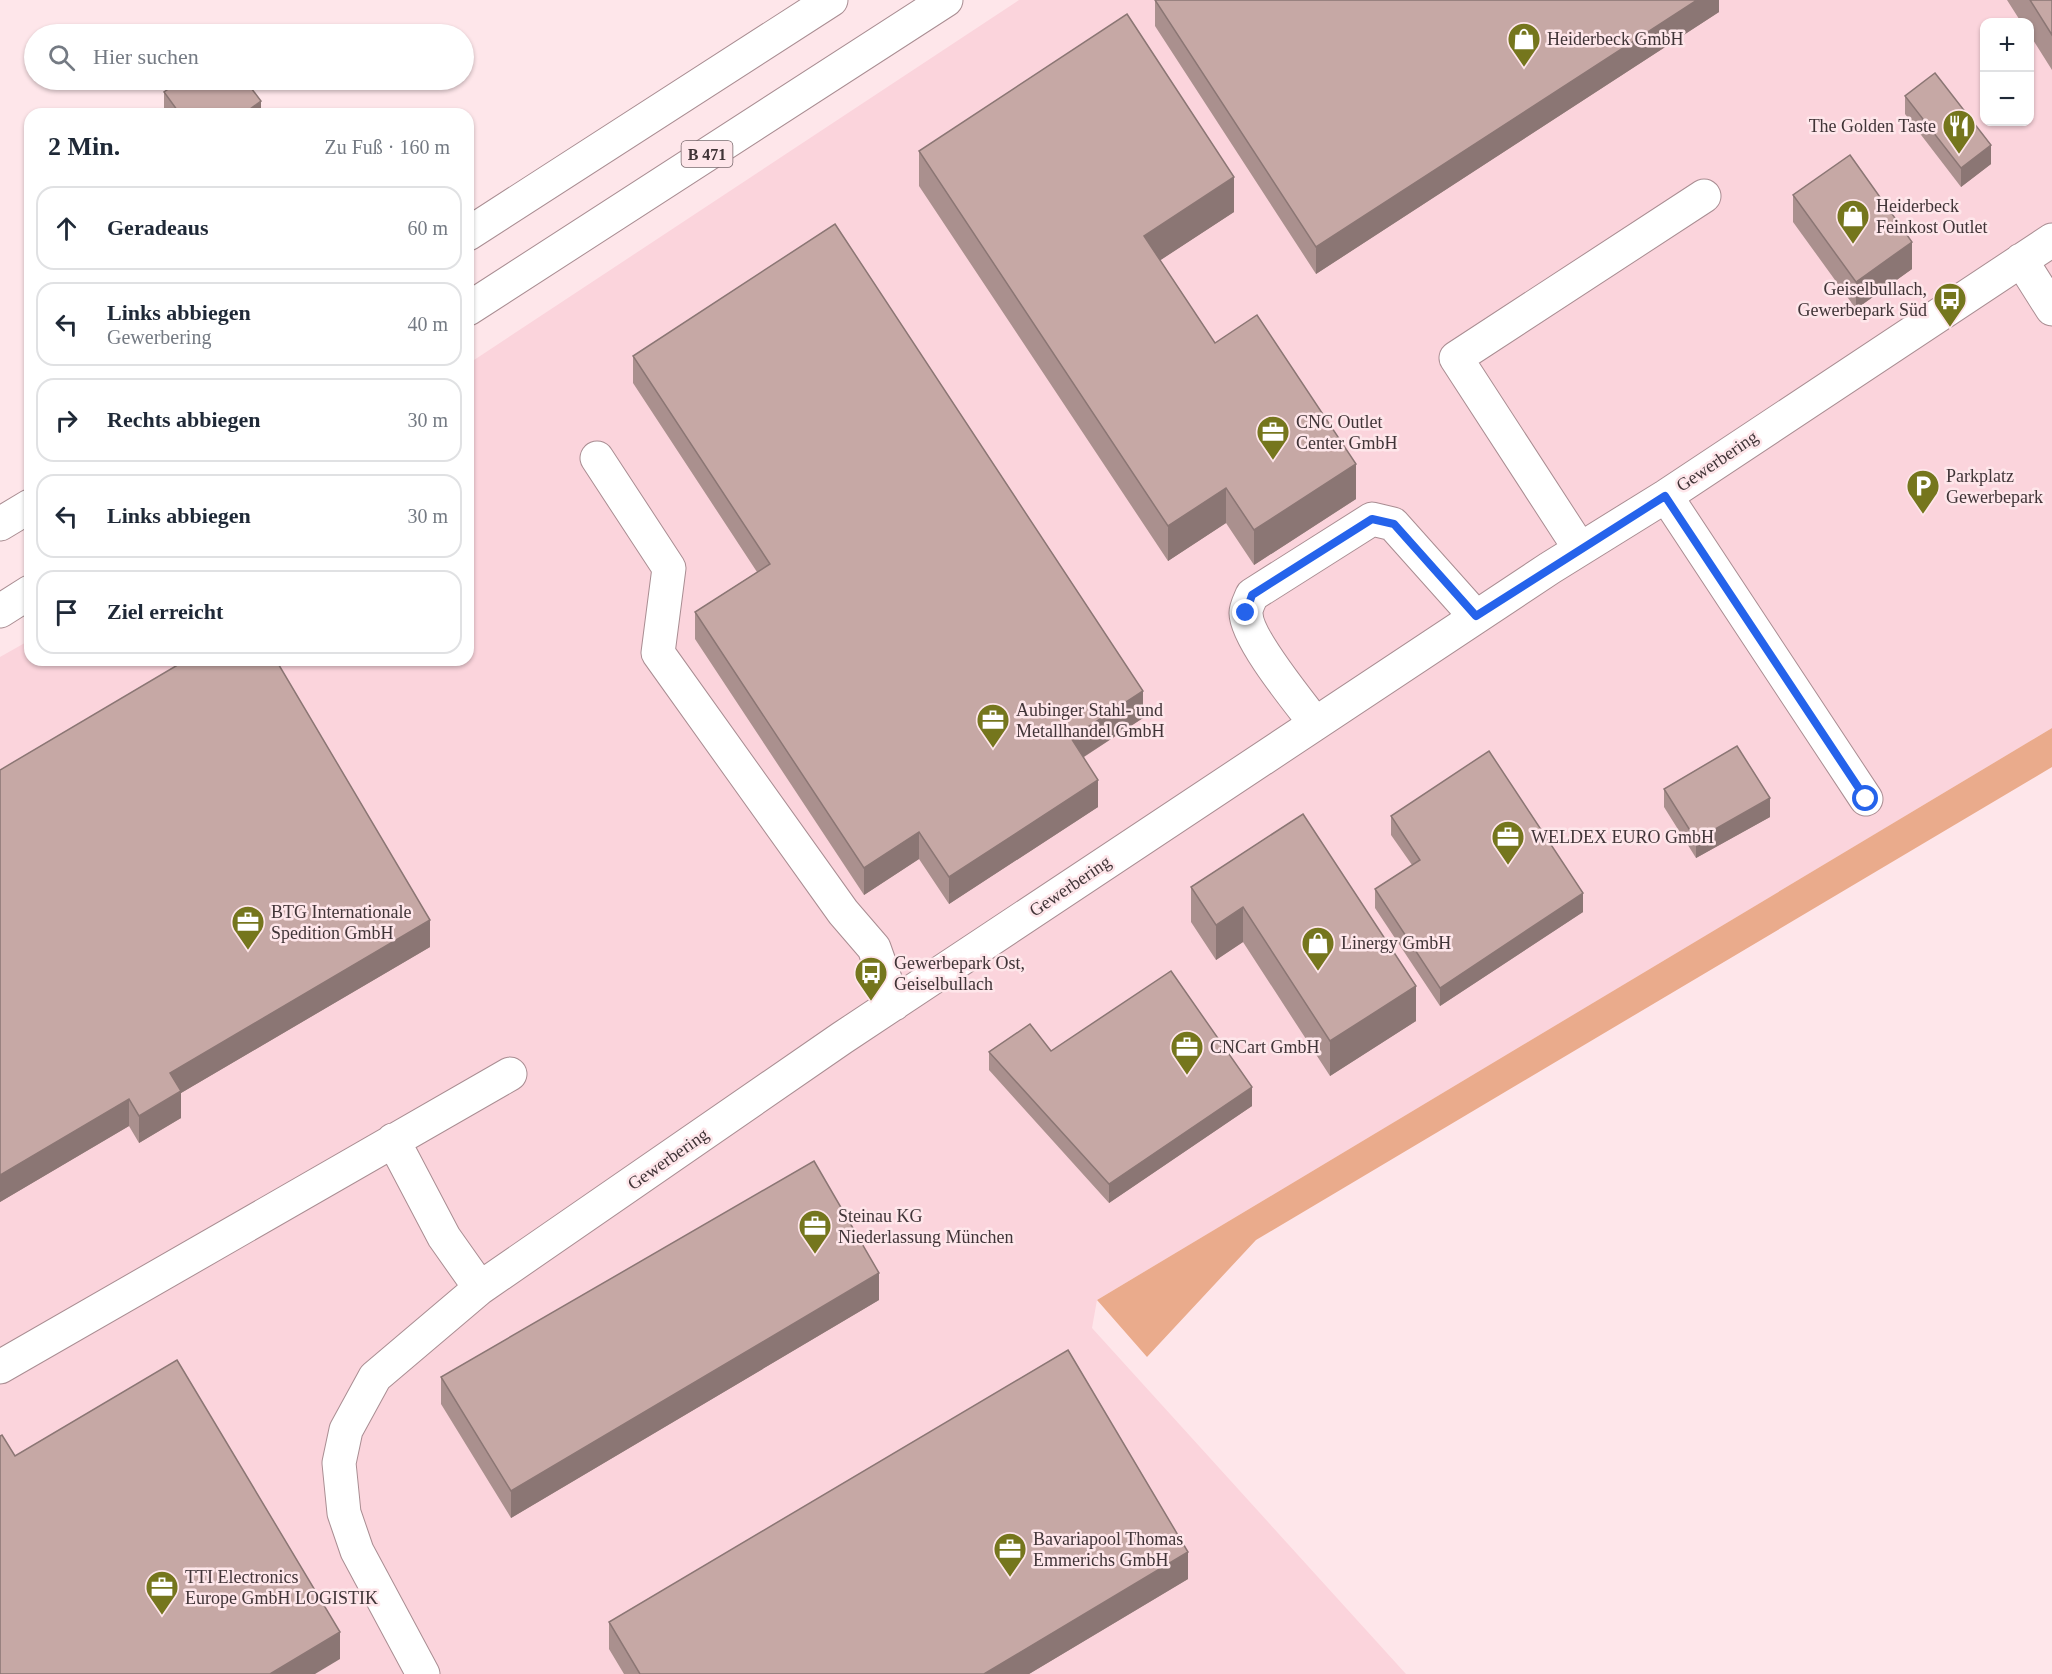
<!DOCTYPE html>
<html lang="de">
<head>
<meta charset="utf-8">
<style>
	body { margin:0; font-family:"Times New Roman",serif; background:#f6f6f7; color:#1f2937 }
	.controls { position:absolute; right:18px; top:18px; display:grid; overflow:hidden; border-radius:12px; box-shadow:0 2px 4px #0004 }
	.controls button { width:54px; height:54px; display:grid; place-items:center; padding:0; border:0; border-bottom:2px solid #e0e1e3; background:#fff; color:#1f2937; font:30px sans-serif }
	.stop { position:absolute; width:18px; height:18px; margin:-14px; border:4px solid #2563eb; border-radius:50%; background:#fff }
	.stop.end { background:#2563eb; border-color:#fff; box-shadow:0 2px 6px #0008 }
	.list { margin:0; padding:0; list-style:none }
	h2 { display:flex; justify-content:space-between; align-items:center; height:78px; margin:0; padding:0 24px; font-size:26px }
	h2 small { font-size:20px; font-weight:400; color:#747a83 }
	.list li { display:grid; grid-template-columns:39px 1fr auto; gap:18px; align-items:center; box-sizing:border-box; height:84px; margin:0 12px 12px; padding:0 12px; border:2px solid #e0e1e3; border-radius:18px }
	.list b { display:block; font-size:22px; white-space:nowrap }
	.list p { margin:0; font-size:20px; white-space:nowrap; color:#747a83 }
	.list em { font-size:20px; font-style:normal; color:#747a83 }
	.icon { flex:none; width:33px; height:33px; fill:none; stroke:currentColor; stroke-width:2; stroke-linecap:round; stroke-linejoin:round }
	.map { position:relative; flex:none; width:2052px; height:1674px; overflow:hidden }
	.search { position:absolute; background:#fff; box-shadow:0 2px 4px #0004; left:24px; top:24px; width:450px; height:66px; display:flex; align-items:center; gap:15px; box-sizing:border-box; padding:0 21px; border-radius:33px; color:#747a83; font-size:22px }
	.panel { position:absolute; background:#fff; box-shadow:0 2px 4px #0004; left:24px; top:108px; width:450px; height:558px; border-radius:18px }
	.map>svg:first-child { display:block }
	.built { fill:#fbd4dc; fill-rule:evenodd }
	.forest { fill:#eaab8c }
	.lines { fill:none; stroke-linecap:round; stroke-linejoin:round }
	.minor-casing { stroke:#a98d92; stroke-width:35 }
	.highway-casing { stroke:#a98d92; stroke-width:35 }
	.minor { stroke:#fff; stroke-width:33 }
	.highway { stroke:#fff; stroke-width:33 }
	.wall { fill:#aa908e }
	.shaded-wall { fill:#8b7674 }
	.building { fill:#c6a8a5; stroke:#8b7674; stroke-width:1.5 }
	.route { stroke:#2563eb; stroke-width:8 }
	.labels { text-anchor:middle; stroke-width:5; stroke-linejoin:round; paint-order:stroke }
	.shield { fill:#fee6ea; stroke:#79696d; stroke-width:1.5 }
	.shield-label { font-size:16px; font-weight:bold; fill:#403437 }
	.poi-label { font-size:18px; fill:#403437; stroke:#fee6ea; text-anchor:start }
	.street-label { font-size:18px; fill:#403437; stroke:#fee6ea }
</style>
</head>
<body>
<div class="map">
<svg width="2052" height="1674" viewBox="0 0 2052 1674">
	<rect width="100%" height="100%" fill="#fee6ea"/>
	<path class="built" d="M 1019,0 L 2052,0 L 2052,728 L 1097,1300 L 1092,1328 L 1406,1674 L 0,1674 L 0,657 L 30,640 L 30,660 L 468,660 L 468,364 ZM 1984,22 L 2030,22 L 2030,122 L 1984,122 Z"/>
	<path class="forest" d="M 2052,728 L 2052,767 L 1256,1240 L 1147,1357 L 1097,1300 Z"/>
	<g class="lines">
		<g class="minor-casing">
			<path id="minor" d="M 2021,260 L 2052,309
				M 597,458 L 669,568 L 658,653 L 843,912 L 874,948 L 894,1004
				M 1666,496 L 1866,799
				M 1580,549 L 1456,358 L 1704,196
				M 1315,723 C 1299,702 1246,638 1246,613 C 1246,607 1250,600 1252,595 L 1372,519 L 1393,524 L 1476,617
				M 393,1140 L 444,1237 L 480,1288
				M 0,1367 L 510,1074
				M 423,1674 L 357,1551 L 344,1513 L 339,1463 L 346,1430 L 375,1377 L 480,1288 L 842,1038 L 1550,568 L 1666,496 L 2052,240"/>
		</g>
		<g class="highway-casing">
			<path id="highway" d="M 468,234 L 831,0
				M 468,309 L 946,0
				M 0,524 L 30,506
				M 0,611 L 30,592"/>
		</g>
		<use href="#minor" class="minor"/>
		<use href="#highway" class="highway"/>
	</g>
	<path class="wall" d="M 1155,0 L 1719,0 L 1719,12 L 1316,274 L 1155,26 Z
		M 2007,0 L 2052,0 L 2052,70 L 2030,35 L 2030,22 L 2021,22 Z
		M 164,92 L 261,114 L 164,114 Z
		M 1905,96 L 1991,164 L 1961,187 L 1905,114 Z
		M 919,151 L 1234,212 L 1160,260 L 1215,343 L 1356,499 L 1254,565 L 1226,523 L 1168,561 L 919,186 Z
		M 1793,195 L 1912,269 L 1856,309 L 1793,222 Z
		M 633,356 L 1143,718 L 1084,757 L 1098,807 L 949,904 L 919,859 L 864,895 L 695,639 L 695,612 L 757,572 L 633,383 Z
		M 0,770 L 430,947 L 181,1093 L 181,1118 L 139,1143 L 129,1126 L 0,1202 Z
		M 1664,789 L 1770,817 L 1696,858 L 1664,807 Z
		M 1303,814 L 1416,1021 L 1330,1076 L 1243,942 L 1216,960 L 1191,922 L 1191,887 Z
		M 1391,816 L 1583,912 L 1440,1006 L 1375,908 L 1375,889 L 1412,865 L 1391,835 Z
		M 1051,1051 L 1252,1106 L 1109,1203 L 989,1070 L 989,1052 Z
		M 879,1300 L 511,1518 L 441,1404 L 441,1377 Z
		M 1188,1579 L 1029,1674 L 624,1674 L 609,1649 L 609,1622 Z"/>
	<path class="shaded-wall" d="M 1697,0 L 1719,0 L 1719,12 L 1316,274 L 1316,247 Z
		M 261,101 L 261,114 L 243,114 Z
		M 1991,145 L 1991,164 L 1961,187 L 1961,168 Z
		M 1234,177 L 1234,212 L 1144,271 L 1144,236 Z
		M 1912,242 L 1912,269 L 1856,309 L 1856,282 Z
		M 1356,464 L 1356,499 L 1254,565 L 1254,530 Z
		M 1226,488 L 1226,523 L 1168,561 L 1168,526 Z
		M 1143,691 L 1143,718 L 1071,765 L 1071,738 Z
		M 1098,780 L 1098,807 L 949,904 L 949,877 Z
		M 1770,798 L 1770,817 L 1696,858 L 1696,840 Z
		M 919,832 L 919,859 L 864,895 L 864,868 Z
		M 1583,893 L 1583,912 L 1440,1006 L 1440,988 Z
		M 1243,907 L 1243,942 L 1216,960 L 1216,925 Z
		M 430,920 L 430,947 L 181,1093 L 181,1118 L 139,1143 L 139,1116 L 170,1073 Z
		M 1416,986 L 1416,1021 L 1330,1076 L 1330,1041 Z
		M 1252,1087 L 1252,1106 L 1109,1203 L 1109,1184 Z
		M 129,1099 L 129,1126 L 0,1202 L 0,1175 Z
		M 879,1273 L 879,1300 L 511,1518 L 511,1491 Z
		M 1188,1552 L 1188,1579 L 1029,1674 L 984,1674 Z
		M 340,1632 L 340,1659 L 315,1674 L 270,1674 Z"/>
	<path class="building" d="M 1155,0 L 1697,0 L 1316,247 Z
		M 2030,0 L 2052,0 L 2052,35 Z
		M 1127,14 L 1234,177 L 1144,236 L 1215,343 L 1257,315 L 1356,464 L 1254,530 L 1226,488 L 1168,526 L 919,151 Z
		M 1935,73 L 1991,145 L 1961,168 L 1905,96 Z
		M 182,80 L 245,80 L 261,101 L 243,114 L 180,114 L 164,92 Z
		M 1850,155 L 1912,242 L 1856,282 L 1793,195 Z
		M 835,224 L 1143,691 L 1071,738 L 1098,780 L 949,877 L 919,832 L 864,868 L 695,612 L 770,564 L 633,356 Z
		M 186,660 L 276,660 L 430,920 L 170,1073 L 181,1091 L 139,1116 L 129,1099 L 0,1175 L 0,770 Z
		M 1737,746 L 1770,798 L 1696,840 L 1664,789 Z
		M 1489,751 L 1583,893 L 1440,988 L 1375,889 L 1420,860 L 1391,816 Z
		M 1303,814 L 1416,986 L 1330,1041 L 1243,907 L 1216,925 L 1191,887 Z
		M 1171,971 L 1252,1087 L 1109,1184 L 989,1052 L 1030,1024 L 1051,1051 Z
		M 814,1161 L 879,1273 L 511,1491 L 441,1377 Z
		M 1068,1350 L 1188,1552 L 984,1674 L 640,1674 L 609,1622 Z
		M 177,1360 L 340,1632 L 270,1674 L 0,1674 L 0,1436 L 2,1435 L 15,1456 Z"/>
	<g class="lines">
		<path class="route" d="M 1246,613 L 1252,595 L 1372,519 L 1394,524 L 1476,616 L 1665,496 L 1866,799"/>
	</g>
	<defs>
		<g id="shop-pin" transform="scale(1.725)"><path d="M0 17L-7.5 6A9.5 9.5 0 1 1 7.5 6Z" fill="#75761d" stroke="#fee6ea"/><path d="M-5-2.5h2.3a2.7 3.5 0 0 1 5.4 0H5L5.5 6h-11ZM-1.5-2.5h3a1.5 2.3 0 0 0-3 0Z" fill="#fff"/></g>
		<g id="restaurant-pin" transform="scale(1.725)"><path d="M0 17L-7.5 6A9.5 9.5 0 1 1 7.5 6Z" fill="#75761d" stroke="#fee6ea"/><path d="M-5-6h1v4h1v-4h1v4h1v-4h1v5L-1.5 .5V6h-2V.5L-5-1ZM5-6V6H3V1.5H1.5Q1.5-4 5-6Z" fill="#fff"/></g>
		<g id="bus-pin" transform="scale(1.725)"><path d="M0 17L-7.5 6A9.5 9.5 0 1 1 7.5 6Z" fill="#75761d" stroke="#fee6ea"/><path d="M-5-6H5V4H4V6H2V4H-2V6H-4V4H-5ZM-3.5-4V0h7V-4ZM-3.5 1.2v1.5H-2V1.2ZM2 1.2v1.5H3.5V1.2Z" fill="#fff"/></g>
		<g id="office-pin" transform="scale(1.725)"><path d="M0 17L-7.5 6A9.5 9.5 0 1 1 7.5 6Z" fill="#75761d" stroke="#fee6ea"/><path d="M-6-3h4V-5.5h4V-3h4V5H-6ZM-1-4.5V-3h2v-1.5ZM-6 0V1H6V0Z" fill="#fff"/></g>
		<g id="parking-pin" transform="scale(1.725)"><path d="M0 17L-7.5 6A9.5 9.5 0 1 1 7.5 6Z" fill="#75761d" stroke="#fee6ea"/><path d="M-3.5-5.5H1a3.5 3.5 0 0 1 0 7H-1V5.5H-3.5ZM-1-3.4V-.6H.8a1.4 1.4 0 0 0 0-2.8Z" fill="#fff"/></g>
	</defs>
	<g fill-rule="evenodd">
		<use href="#shop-pin" x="1524" y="39"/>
		<use href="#restaurant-pin" x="1959" y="126"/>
		<use href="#shop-pin" x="1853" y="216"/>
		<use href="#bus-pin" x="1950" y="299"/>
		<use href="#office-pin" x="1273" y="432"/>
		<use href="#parking-pin" x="1923" y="486"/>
		<use href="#office-pin" x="993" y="720"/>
		<use href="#office-pin" x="1508" y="837"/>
		<use href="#office-pin" x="248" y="922"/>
		<use href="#shop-pin" x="1318" y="943"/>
		<use href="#bus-pin" x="871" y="973"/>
		<use href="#office-pin" x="1187" y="1047"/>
		<use href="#office-pin" x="815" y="1226"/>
		<use href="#office-pin" x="1010" y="1549"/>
		<use href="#office-pin" x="162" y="1587"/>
	</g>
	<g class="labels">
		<rect class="shield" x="681.5" y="141" width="51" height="26" rx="4.5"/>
		<g class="shield-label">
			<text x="707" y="160">B 471</text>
		</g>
		<g class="poi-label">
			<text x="1547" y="45">Heiderbeck GmbH</text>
			<text x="1936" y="132" text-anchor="end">The Golden Taste</text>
			<text x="1876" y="212">Heiderbeck<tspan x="1876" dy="21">Feinkost Outlet</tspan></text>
			<text x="1927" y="295" text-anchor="end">Geiselbullach,<tspan x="1927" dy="21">Gewerbepark Süd</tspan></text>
			<text x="1296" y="428">CNC Outlet<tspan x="1296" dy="21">Center GmbH</tspan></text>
			<text x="1946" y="482">Parkplatz<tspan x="1946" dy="21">Gewerbepark</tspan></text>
			<text x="1016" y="716">Aubinger Stahl- und<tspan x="1016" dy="21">Metallhandel GmbH</tspan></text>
			<text x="1531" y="843">WELDEX EURO GmbH</text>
			<text x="271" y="918">BTG Internationale<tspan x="271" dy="21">Spedition GmbH</tspan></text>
			<text x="1341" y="949">Linergy GmbH</text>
			<text x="894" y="969">Gewerbepark Ost,<tspan x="894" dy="21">Geiselbullach</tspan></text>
			<text x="1210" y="1053">CNCart GmbH</text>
			<text x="838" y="1222">Steinau KG<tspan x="838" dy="21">Niederlassung München</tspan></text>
			<text x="1033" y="1545">Bavariapool Thomas<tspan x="1033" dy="21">Emmerichs GmbH</tspan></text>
			<text x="185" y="1583">TTI Electronics<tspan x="185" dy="21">Europe GmbH LOGISTIK</tspan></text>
		</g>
		<g class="street-label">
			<text transform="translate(1717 461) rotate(-34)" y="6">Gewerbering</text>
			<text transform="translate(1070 886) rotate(-34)" y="6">Gewerbering</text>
			<text transform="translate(668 1159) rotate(-35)" y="6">Gewerbering</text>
		</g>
	</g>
</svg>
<div class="controls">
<button>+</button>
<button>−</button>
</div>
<div class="stop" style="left:1866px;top:799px"></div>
<div class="stop end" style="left:1246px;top:613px"></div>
<div class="search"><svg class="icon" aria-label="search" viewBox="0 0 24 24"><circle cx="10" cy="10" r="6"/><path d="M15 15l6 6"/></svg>Hier suchen</div>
<section class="panel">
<h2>2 Min.<small>Zu Fuß · 160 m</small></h2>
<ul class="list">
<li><svg class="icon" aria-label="ahead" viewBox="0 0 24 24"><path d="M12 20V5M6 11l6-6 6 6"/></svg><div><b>Geradeaus</b></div><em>60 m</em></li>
<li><svg class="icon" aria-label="left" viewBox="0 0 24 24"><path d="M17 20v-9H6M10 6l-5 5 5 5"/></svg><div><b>Links abbiegen</b><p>Gewerbering</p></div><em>40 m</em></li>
<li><svg class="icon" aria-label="right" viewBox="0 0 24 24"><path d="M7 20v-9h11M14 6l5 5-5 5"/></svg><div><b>Rechts abbiegen</b></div><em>30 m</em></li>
<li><svg class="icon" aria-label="left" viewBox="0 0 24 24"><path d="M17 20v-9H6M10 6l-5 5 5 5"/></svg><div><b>Links abbiegen</b></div><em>30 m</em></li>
<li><svg class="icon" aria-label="arrive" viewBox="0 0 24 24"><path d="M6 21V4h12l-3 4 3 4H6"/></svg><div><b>Ziel erreicht</b></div></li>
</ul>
</section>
</div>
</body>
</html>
